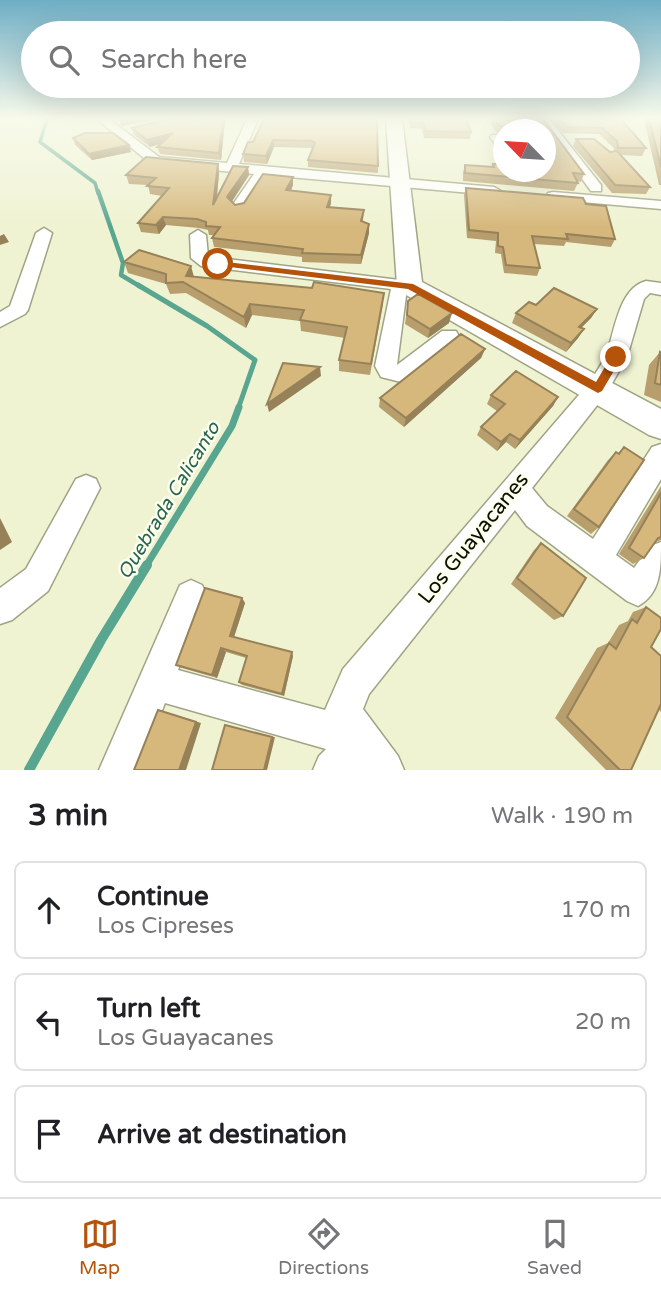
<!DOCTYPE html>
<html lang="en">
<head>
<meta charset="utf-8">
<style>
	body { margin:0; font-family:"Varela Round",sans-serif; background:#f6f6f6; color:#202124 }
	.compass { position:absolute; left:493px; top:119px; width:63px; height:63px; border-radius:50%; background:#fff; box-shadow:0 7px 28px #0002; rotate:295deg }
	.stop { position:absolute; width:21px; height:21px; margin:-16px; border:5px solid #b45309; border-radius:50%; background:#fff }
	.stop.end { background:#b45309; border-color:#fff; box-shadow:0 2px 7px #0008 }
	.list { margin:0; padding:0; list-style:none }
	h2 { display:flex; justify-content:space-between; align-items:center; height:91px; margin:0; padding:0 28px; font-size:30px }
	h2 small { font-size:23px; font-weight:400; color:#757577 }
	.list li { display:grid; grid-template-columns:46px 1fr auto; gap:21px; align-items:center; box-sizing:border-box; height:98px; margin:0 14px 14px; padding:0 14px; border:2px solid #e0e0e0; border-radius:10px }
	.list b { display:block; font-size:26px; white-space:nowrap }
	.list p { margin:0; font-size:23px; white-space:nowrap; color:#757577 }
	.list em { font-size:23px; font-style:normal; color:#757577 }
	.icon { flex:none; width:38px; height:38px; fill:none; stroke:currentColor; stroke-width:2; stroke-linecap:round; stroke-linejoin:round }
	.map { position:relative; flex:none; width:661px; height:770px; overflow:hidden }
	.search { position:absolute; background:#fff; box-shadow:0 7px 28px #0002; left:21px; right:21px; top:21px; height:77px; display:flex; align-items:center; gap:18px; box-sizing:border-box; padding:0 24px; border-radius:38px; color:#757577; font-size:26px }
	.sheet { height:427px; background:#fff }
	nav { display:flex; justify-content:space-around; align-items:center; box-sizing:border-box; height:98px; border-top:2px solid #e0e0e0; background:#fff; font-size:19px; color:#757577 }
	nav a { display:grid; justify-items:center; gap:4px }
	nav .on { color:#b45309 }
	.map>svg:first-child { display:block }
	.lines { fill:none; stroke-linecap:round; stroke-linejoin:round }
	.stream-far4 { stroke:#58a590; stroke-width:3.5 }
	.stream-far3 { stroke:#58a590; stroke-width:4.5 }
	.stream-far2 { stroke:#58a590; stroke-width:5 }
	.stream-far1 { stroke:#58a590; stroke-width:7 }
	.stream { stroke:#58a590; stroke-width:10 }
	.street-casing { stroke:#a0a485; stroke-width:3 }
	.secondary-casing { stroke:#a0a485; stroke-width:3 }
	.street { fill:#fff; fill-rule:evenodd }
	.secondary { fill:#fff; fill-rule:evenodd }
	.wall { fill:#b89e6c }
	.shaded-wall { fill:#968158 }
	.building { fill:#d6b87d; stroke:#968158; stroke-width:2 }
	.route { fill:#b45309 }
	.labels { text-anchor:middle; stroke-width:5; stroke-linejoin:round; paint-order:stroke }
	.water-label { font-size:19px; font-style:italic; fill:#266353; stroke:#fcffeb }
	.near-street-label { font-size:21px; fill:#0c0d03; stroke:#fcffeb }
</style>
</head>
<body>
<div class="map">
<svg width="661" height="770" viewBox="0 0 661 770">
	<rect width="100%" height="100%" fill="#eff3d2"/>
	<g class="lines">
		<path class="stream-far4" d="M 47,119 L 40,142 L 95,183 L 98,193"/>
		<path class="stream-far3" d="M 98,191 L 123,263 L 121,275 L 141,287"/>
		<path class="stream-far2" d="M 138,285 L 207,326 L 255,360 L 238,409"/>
		<path class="stream-far1" d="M 146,566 L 232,426 L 239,407"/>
		<path class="stream" d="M 29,770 L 101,640 L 147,565"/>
		<g class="street-casing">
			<path id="street" d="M 97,119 L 109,119 L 159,157 L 227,163 L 247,119 L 258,119 L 239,164 L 494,187 L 501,191 L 494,195 L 266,175 L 243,210 L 238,211 L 231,207 L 254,174 L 151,164 Z
				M 538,119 L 549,119 L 601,185 L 601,191 L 591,191 Z
				M 492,135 L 500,135 L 504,139 L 504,152 L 500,151 L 490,137 Z
				M 553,192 L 661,201 L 661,209 L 548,199 L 546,196 L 548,193 Z
				M 44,228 L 52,233 L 28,310 L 25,314 L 0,327 L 0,312 L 10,306 L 36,233 Z
				M 198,230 L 206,235 L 208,256 L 211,257 L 416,282 L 419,286 L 416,290 L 408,291 L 406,296 L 397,365 L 442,331 L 456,331 L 459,336 L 409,380 L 401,382 L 381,377 L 375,366 L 391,289 L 201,266 L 191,258 L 190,235 Z
				M 646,281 L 661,283 L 661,295 L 650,293 L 644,299 L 627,357 L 606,394 L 532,488 L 547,506 L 593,539 L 652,447 L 661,444 L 661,479 L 616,555 L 634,568 L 650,546 L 661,542 C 661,568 661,594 638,606 L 627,601 L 527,526 L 515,510 L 369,694 L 363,709 L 398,756 L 404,770 L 313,770 L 319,756 L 326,749 L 165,703 L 139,770 L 99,770 L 180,585 L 191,580 L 202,585 L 207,596 L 178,670 L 325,710 L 343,669 L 590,382 C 596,372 603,363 607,352 C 615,330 619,288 646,281 Z
				M 86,475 L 96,479 L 100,488 L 48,591 L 12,620 L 0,624 L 0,588 L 26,569 L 76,479 Z"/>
		</g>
		<g class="secondary-casing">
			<path id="secondary" d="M 386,119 L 402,119 L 422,282 L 661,409 L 661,439 L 649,435 L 401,292 L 397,286 Z"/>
		</g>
		<use href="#street" class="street"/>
		<use href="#secondary" class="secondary"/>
	</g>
	<path class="wall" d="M 264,119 L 379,119 L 379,122 L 377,122 L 378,173 L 308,167 L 308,160 L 312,148 L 274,147 L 267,164 L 244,162 L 243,154 L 253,142 Z
		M 408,119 L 466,119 L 471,132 L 470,139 L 424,138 L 422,129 L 410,128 Z
		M 492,119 L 533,120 L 543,119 L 584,174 L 581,182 L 577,181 L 578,183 L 574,191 L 463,181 L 463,172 L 465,165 L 492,167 L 493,164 L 503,164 L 503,172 L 545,172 L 545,130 L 503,130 L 503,136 L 496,132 L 491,124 Z
		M 551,119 L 621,119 L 646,148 L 642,156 L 621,155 L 650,187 L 646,194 L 612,193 L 573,146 L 576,139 L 610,152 L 614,151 L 614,148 L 599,134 L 563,133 Z
		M 644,119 L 661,119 L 661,185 L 659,185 Z
		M 225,120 L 221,160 L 160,154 L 157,147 L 161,143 L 150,147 L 134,135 L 132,128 L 195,121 Z
		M 73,138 L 129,145 L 131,152 L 92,160 L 75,145 Z
		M 218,164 L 219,173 L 217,198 L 248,167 L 249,175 L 232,201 L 235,205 L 244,203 L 293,185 L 291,191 L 331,203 L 330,207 L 364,210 L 363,221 L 369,224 L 369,233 L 361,264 L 302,262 L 302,257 L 214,247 L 212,238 L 214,235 L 209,235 L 208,230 L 199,228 L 166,225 L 159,234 L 141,232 L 138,223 L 162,196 L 150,194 L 148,185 L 129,184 L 126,175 Z
		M 466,188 L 586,204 L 615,239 L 611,247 L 566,242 L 564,246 L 534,244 L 540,268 L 537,276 L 504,273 L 501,254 L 495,253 L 496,241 L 467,238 L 464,195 Z
		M 124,262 L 194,277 L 383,304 L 370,375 L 339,371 L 339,360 L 345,338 L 301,331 L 300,321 L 252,315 L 246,328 L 186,293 L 170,294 L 166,284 L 128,273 Z
		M 408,301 L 449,323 L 428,338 L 405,324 Z
		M 536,305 L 597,309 L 591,318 L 581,328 L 584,329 L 578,338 L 566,352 L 512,323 L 516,313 Z
		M 485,349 L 481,358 L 404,427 L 379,407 L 380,398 Z
		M 660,352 L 661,353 L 661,402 L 644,395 L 649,365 Z
		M 491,395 L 558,397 L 553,406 L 515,449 L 506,442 L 497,451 L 477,435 L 481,427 L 497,411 L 487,404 Z
		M 624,447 L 599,527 L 591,534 L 567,516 L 608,460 L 616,452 L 618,453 Z
		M 661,486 L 661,540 L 655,542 L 644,558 L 633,564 L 619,554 Z
		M 541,543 L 563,616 L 554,620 L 511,584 L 534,550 Z
		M 242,598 L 245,603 L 234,637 L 293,656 L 284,696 L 242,685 L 239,682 L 246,658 L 226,652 L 217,678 L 182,668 L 176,665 Z
		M 646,607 L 651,647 L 661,656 L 661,712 L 659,710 L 631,770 L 606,770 L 555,718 L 597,648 L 608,643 L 619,625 L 628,621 L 633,612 Z"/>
	<path class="shaded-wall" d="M 119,119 L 160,119 L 122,126 Z
		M 223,119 L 228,119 L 225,120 L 221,160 L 219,153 Z
		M 173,133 L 174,140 L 150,147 L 147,140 Z
		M 273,140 L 274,147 L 267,164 L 266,156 Z
		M 129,145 L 131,152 L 92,160 L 89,154 Z
		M 218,164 L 219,173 L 215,214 L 213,205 Z
		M 248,167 L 249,175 L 229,206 L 227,197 Z
		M 293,177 L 293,185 L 286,199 L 286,190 Z
		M 331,195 L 331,203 L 327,215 L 327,207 Z
		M 163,217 L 166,225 L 159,234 L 156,225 Z
		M 369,224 L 369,233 L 361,264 L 361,255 Z
		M 4,234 L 9,242 L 0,245 L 0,236 Z
		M 191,266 L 194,277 L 189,287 L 186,276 Z
		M 250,304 L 252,315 L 246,328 L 244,317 Z
		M 597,309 L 591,318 L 573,336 L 579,327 Z
		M 452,313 L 449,323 L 428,338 L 430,329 Z
		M 584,329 L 578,338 L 566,352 L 571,343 Z
		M 485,349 L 481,358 L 404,427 L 406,418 Z
		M 320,367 L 321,376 L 269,412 L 267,404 Z
		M 558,397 L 553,406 L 515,449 L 520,440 Z
		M 510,434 L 506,442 L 497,451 L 501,442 Z
		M 0,518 L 12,542 L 0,550 Z
		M 242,598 L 245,603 L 233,640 L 230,636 Z
		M 221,648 L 226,652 L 217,678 L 212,675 Z
		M 292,652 L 293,656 L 284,696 L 282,694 Z
		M 158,710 L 201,723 L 186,770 L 179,770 Z
		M 272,737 L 275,737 L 267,770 L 264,770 Z"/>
	<path class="building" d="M 169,119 L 193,119 L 195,121 L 201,119 L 223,119 L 219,153 L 157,147 L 173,133 L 147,140 L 132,128 Z
		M 264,119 L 377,119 L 378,166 L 308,160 L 315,143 L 312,141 L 273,140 L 266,156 L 243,154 L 248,142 L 253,142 Z
		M 410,119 L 466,119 L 471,132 L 425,131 L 423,122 L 411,122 Z
		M 494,119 L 533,120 L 543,119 L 584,174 L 573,173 L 578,183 L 465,173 L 465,165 L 494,167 L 493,164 L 503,164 L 503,172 L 545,172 L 545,130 L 508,130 L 498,125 Z
		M 560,119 L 621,119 L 646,148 L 618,148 L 617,141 L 602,128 L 566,127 Z
		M 649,119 L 661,119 L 661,167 Z
		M 85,133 L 113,133 L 129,145 L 89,154 L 73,138 Z
		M 576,139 L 594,139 L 610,152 L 617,151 L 650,187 L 615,185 Z
		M 146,157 L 218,164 L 213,205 L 233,166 L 248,167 L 227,197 L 235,205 L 244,203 L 263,174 L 293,177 L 286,190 L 331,195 L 327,207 L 364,210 L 361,221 L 369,224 L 361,255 L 302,253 L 303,249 L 212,238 L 220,227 L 206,226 L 206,222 L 197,219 L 163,217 L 156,225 L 138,223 L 169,188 L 147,186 L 156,178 L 126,175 Z
		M 466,188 L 583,198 L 586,204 L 606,206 L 615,239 L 566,234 L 568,239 L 532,236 L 540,268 L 506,265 L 503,247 L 498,246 L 498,233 L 469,230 Z
		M 139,250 L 191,266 L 186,276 L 312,288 L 314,282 L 384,293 L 371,364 L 339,360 L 347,327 L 300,320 L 304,310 L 250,304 L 244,317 L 183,282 L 166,283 L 166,274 L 124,262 Z
		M 554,288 L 597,309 L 579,327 L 584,329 L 571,343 L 516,313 L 529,302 L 536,305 Z
		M 418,294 L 452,313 L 430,329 L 407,315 L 408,301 Z
		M 461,334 L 485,349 L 406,418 L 380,398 Z
		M 660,352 L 661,353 L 661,385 L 655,383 Z
		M 283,363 L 320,367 L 267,404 Z
		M 516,371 L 558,397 L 520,440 L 510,434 L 501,442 L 481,427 L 505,404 L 491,395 Z
		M 624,447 L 644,460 L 599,527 L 574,509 L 616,452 L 619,454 Z
		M 661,493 L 661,537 L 658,538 L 644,558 L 629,548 Z
		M 541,543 L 586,578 L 563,616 L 517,578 Z
		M 205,588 L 242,598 L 230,636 L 292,652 L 282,694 L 239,682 L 247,656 L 221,648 L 212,675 L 176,665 Z
		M 646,607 L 661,618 L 661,629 L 651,647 L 661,656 L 661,704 L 631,770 L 620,770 L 567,717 L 609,643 L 616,649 L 632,619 L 637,623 Z
		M 158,710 L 196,722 L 179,770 L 134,770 Z
		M 225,725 L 272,737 L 264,770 L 212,770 Z"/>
	<linearGradient id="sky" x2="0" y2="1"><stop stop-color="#6eaec5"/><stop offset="0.52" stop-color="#f8faeb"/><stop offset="1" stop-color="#f8faeb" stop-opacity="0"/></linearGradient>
	<rect width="661" height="227" fill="url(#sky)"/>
	<path class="route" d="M 218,261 L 413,284 L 596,382 L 612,355 L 616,353 L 622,357 L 602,391 L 598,393 L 408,289 L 214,265 Z"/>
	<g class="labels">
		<g class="water-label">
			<text transform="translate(168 500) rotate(-59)" y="7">Quebrada Calicanto</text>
		</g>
		<g class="near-street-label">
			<text transform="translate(473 538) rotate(-51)" y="7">Los Guayacanes</text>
		</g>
	</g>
</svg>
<svg class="compass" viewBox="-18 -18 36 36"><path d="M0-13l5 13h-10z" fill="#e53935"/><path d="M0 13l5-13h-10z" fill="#757577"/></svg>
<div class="stop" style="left:218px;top:264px"></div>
<div class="stop end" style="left:616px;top:357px"></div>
<div class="search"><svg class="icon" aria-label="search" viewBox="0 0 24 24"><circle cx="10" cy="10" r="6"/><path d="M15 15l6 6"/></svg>Search here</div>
</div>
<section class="sheet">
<h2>3 min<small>Walk · 190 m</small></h2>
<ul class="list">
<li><svg class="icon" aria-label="ahead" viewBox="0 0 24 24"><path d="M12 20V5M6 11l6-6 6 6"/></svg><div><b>Continue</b><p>Los Cipreses</p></div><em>170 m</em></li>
<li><svg class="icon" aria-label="left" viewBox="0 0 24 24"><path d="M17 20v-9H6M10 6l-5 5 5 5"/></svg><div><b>Turn left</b><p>Los Guayacanes</p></div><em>20 m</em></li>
<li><svg class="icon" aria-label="arrive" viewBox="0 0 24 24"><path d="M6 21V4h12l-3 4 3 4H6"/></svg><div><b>Arrive at destination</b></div></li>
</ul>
</section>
<nav>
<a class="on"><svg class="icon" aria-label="map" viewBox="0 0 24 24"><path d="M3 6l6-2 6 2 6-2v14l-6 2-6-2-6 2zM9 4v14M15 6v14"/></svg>Map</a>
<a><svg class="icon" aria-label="directions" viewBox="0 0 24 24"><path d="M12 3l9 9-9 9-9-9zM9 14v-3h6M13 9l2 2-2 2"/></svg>Directions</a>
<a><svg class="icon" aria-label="saved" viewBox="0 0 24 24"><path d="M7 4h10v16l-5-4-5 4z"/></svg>Saved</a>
</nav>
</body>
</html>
